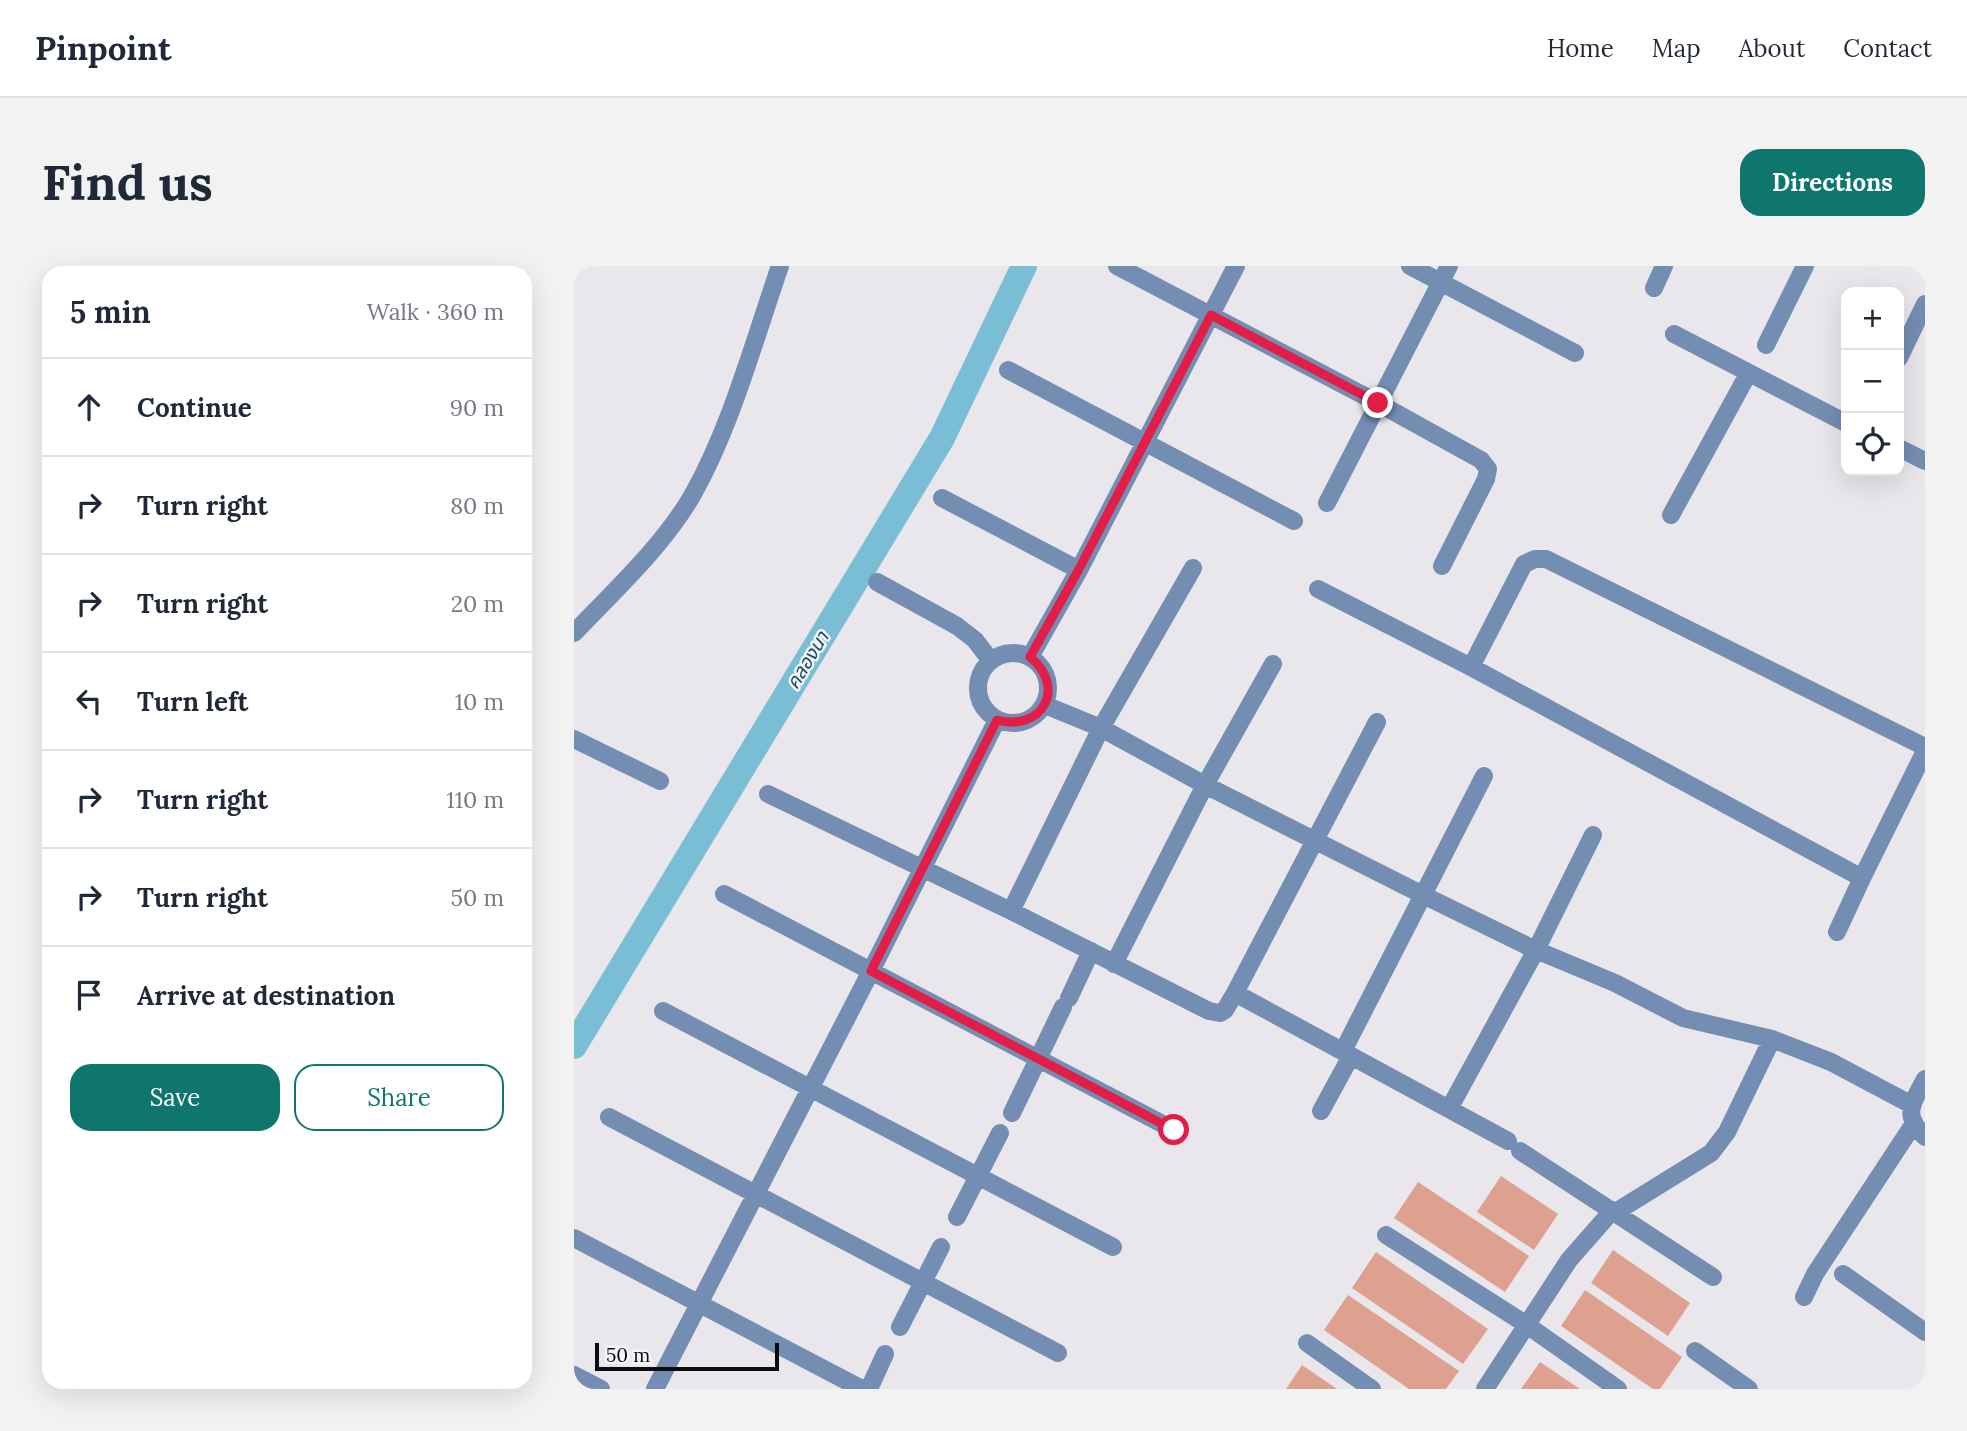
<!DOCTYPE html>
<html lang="en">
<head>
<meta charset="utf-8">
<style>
	body { margin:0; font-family:Lora,"Noto Sans Thai",serif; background:#f2f2f3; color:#1f2937 }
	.controls { position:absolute; right:21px; top:21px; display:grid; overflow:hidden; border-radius:14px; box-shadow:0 7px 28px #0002 }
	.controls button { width:63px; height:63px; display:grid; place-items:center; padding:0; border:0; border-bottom:2px solid #e0e1e3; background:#fff; color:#1f2937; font:35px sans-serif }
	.scale { position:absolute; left:21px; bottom:18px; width:184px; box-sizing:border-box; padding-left:7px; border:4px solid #0d0c0d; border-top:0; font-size:19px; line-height:24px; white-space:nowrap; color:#0d0c0d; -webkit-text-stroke:5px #f6f4f9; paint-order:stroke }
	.stop { position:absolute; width:21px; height:21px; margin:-16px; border:5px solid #e11d48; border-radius:50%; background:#fff }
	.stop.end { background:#e11d48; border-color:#fff; box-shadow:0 2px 7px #0008 }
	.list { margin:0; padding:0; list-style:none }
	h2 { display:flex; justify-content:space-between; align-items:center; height:91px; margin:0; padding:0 28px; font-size:30px }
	h2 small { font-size:23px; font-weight:400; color:#747a83 }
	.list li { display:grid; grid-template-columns:46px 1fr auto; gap:21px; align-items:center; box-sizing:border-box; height:98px; padding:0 28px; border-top:2px solid #e0e1e3 }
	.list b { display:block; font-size:26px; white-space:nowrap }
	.list em { font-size:23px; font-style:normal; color:#747a83 }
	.actions { display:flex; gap:14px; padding:21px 28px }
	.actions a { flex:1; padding:16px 0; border:2px solid #0f766e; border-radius:21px; text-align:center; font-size:24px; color:#0f766e }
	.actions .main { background:#0f766e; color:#fff }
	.icon { flex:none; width:38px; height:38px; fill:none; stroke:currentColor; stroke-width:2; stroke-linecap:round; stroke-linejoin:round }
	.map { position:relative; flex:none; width:1351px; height:1123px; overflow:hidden; border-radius:21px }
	header { display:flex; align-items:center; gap:42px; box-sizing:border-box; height:98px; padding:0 35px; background:#fff; border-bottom:2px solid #e0e1e3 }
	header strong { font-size:33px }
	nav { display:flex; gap:38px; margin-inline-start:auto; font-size:24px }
	.intro { display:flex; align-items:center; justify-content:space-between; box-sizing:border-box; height:168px; padding:0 42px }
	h1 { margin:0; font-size:49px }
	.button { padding:18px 32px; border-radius:21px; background:#0f766e; color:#fff; font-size:24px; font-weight:700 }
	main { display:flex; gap:42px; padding:0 42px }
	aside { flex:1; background:#fff; border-radius:21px; box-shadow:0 7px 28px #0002 }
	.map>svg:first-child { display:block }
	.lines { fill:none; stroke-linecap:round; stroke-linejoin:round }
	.canal { stroke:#79bed4; stroke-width:26 }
	.building { fill:#dea190 }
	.minor { stroke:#748db2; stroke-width:18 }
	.route { stroke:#e11d48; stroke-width:9 }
	.labels { text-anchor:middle; stroke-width:5; stroke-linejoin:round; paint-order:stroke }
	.water-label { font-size:19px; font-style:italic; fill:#0e4b5b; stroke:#f6f4f9 }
</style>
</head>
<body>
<header>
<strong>Pinpoint</strong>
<nav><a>Home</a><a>Map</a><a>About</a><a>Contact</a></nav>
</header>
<div class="intro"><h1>Find us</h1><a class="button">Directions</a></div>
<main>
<aside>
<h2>5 min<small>Walk · 360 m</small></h2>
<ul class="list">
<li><svg class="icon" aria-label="ahead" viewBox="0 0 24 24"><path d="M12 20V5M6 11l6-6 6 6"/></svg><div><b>Continue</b></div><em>90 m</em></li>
<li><svg class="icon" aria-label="right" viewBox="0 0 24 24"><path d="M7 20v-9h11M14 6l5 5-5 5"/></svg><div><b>Turn right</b></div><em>80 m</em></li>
<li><svg class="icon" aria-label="right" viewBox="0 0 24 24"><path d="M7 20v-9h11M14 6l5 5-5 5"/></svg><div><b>Turn right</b></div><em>20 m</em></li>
<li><svg class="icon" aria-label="left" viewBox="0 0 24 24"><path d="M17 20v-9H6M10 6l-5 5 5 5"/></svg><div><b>Turn left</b></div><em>10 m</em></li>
<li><svg class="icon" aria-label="right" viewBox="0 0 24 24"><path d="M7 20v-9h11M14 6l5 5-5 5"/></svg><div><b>Turn right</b></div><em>110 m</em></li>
<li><svg class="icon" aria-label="right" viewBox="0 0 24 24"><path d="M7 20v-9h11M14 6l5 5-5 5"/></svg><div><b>Turn right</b></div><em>50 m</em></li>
<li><svg class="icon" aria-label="arrive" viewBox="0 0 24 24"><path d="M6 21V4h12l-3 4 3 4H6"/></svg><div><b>Arrive at destination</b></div></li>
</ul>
<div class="actions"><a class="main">Save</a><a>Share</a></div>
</aside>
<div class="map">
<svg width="1351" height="1123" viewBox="0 0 1351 1123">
	<rect width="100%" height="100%" fill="#e9e6ec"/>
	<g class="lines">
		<path class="canal" d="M 0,780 L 368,172 L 450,0"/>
	</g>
	<path class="building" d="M 927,910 L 984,948 L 960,984 L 903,946 Z
		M 844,916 L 955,990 L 931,1026 L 820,952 Z
		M 1039,984 L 1116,1037 L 1094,1070 L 1017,1017 Z
		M 802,986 L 914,1063 L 889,1098 L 778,1022 Z
		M 1011,1024 L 1108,1091 L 1086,1123 L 1079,1123 L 987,1060 Z
		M 774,1029 L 885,1105 L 872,1123 L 835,1123 L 750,1064 Z
		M 966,1096 L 1006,1123 L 947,1123 Z
		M 728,1099 L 763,1123 L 712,1123 Z"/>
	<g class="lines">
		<path class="minor" d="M 543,0 L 804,137 L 907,194 L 914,203 L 912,213 L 868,300
			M 836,0 L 1001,87
			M 1080,22 L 1090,0
			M 1100,68 L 1272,157
			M 1192,79 L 1231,0
			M 1325,92 L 1351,38
			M 434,104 L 720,255
			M 1325,182 L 1351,195
			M 368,232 L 505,304
			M 753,237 L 875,0
			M 1097,249 L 1174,108
			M 303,316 L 383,360 L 401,374 L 417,395
			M 744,323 L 897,401 L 1288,612 L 1351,485
			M 0,367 C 41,324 88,281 118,230 C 157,161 180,75 206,0
			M404 422a35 35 0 1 1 70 0a35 35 0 1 1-70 0Z
			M 456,391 L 505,304 L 662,0
			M 897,401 L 950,298 L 961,293 L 972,293 L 1351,481
			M 471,439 L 527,462 L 631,519 L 851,630 L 962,684 L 1041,717 L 1109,752 L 1198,773 L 1257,796 L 1338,839
			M 0,473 L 86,515
			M 194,528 L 437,645 L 635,745 L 646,747 L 651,744 L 661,727 L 803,456
			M 150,628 L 600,864
			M 437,645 L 527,462 L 619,302
			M 1263,666 L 1288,612
			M 540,698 L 631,519 L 699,398
			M 661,727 L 934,875
			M 495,732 L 517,685
			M 89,745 L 539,981
			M 769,785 L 910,510
			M 1351,813 C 1338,838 1328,848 1351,871
			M 875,843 L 962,684 L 1019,569
			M 747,845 L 777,790
			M 438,847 L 489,741
			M 35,851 L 484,1087
			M 946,885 L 1139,1011
			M 383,951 L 426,867
			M 812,969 L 953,1059 L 1044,1123
			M 0,972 L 288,1123
			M 1269,1008 L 1351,1066
			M 1230,1031 L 1241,1008 L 1339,859
			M 326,1061 L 367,981
			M 733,1077 L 798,1123
			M 1121,1085 L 1175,1123
			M 0,1109 L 27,1123
			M 81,1123 L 297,705 L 423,454
			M 295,1123 L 311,1088
			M 911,1123 L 995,994 L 1038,945 L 1045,944 L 1137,887 L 1153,866 L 1198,773"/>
	</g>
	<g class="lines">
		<path class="route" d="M 600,864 L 297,705 L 423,454 C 469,466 493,421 456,391 L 505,303 L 637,49 L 804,137"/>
	</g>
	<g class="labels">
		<g class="water-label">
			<text transform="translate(233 394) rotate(-59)" y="7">คลองนา</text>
		</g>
	</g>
</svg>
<div class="controls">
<button>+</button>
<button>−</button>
<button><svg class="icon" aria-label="locate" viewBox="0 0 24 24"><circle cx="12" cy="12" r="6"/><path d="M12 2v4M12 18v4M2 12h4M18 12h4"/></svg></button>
</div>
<div class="scale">50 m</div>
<div class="stop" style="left:600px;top:864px"></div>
<div class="stop end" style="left:804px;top:137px"></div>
</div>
</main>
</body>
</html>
